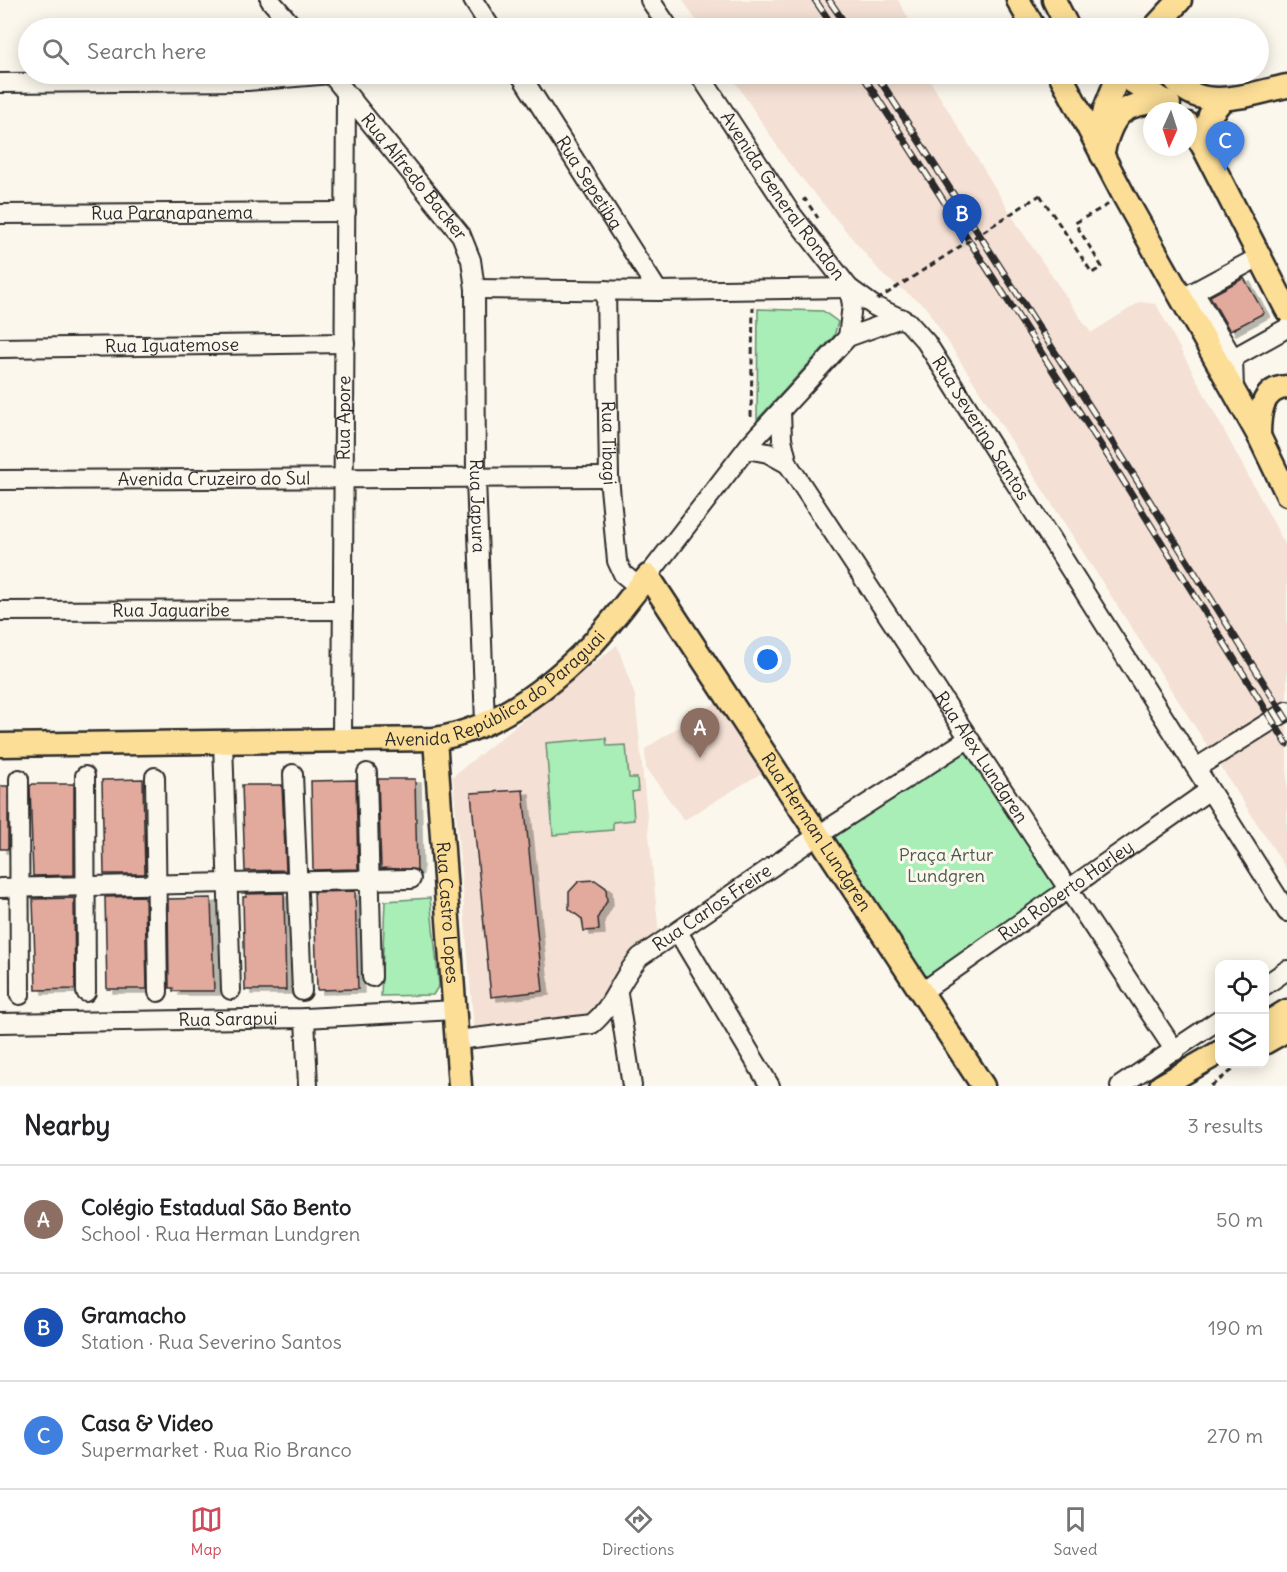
<!DOCTYPE html>
<html lang="en">
<head>
<meta charset="utf-8">
<style>
	body { margin:0; font-family:Delius,sans-serif; background:#f2f2f2; color:#202124 }
	.controls { position:absolute; right:18px; bottom:18px; display:grid; overflow:hidden; border-radius:12px; box-shadow:0 3px 15px #0003 }
	.controls button { width:54px; height:54px; display:grid; place-items:center; padding:0; border:0; border-bottom:2px solid #e0e0e0; background:#fff; color:#202124; font:30px sans-serif }
	.compass { position:absolute; left:1143px; top:102px; width:54px; height:54px; border-radius:50%; background:#fff; box-shadow:0 3px 15px #0003; rotate:183deg }
	.you { position:absolute; left:768px; top:660px; width:21px; height:21px; margin:-15px; border:4px solid #fff; border-radius:50%; background:#1a73e8; box-shadow:0 0 0 9px #1a73e833 }
	.badge { display:grid; place-items:center; width:39px; height:39px; border-radius:50%; background:#d1495b; color:#fff; font-size:20px; font-weight:700 }
	.pin { position:absolute; translate:-50% -50px; filter:drop-shadow(0 2px 3px #0008) }
	.pin::after { content:''; position:absolute; top:32px; width:21px; height:18px; background:inherit; clip-path:polygon(0 0,100% 0,50% 100%) }
	.list { margin:0; padding:0; list-style:none }
	h2 { display:flex; justify-content:space-between; align-items:center; height:78px; margin:0; padding:0 24px; font-size:26px }
	h2 small { font-size:20px; font-weight:400; color:#757577 }
	.list li { display:grid; grid-template-columns:39px 1fr auto; gap:18px; align-items:center; box-sizing:border-box; height:108px; padding:0 24px; border-top:2px solid #e0e0e0 }
	.list b { display:block; font-size:22px; white-space:nowrap }
	.list p { margin:0; font-size:20px; white-space:nowrap; color:#757577 }
	.list em { font-size:20px; font-style:normal; color:#757577 }
	.icon { flex:none; width:33px; height:33px; fill:none; stroke:currentColor; stroke-width:2; stroke-linecap:round; stroke-linejoin:round }
	.map { position:relative; flex:none; width:1287px; height:1086px; overflow:hidden }
	.search { position:absolute; background:#fff; box-shadow:0 3px 15px #0003; left:18px; right:18px; top:18px; height:66px; display:flex; align-items:center; gap:15px; box-sizing:border-box; padding:0 21px; border-radius:33px; color:#757577; font-size:22px }
	.sheet { height:402px; background:#fff }
	nav { display:flex; justify-content:space-around; align-items:center; box-sizing:border-box; height:84px; border-top:2px solid #e0e0e0; background:#fff; font-size:16px; color:#757577 }
	nav a { display:grid; justify-items:center; gap:3px }
	nav .on { color:#d1495b }
	.map>svg:first-child { display:block }
	.built { fill:#f4e0d4 }
	.green { fill:#a9edb7; stroke:#6a8c71; stroke-width:1.5 }
	.building { fill:#e2a99d; stroke:#2b2b2b; stroke-width:1.5; filter:url(#shadow) }
	.lines { fill:none; stroke-linecap:round; stroke-linejoin:round }
	.minor-casing { stroke:#2b2b2b; stroke-width:22 }
	.major-casing { stroke:#2b2b2b; stroke-width:27 }
	.path { stroke:#2b2b2b; stroke-width:3; stroke-dasharray:6 4.5; stroke-linecap:butt }
	.minor { stroke:#fbf7ec; stroke-width:18 }
	.major { stroke:#fcde96; stroke-width:22 }
	.rail-casing { stroke:#2b2b2b; stroke-width:7 }
	.rail { stroke:#fbf7ec; stroke-width:4.5; stroke-dasharray:14; stroke-linecap:butt }
	.path-bridge { stroke:#2b2b2b; stroke-width:3; stroke-dasharray:6 4.5; stroke-linecap:butt }
	.labels { text-anchor:middle; stroke-width:6; stroke-linejoin:round; paint-order:stroke }
	.street-label { font-size:18px; fill:#2b2b2b; stroke:#fbf7ec }
	.park-label { font-size:18px; fill:#4a5c4e; stroke:#fbf7ec }
</style>
</head>
<body>
<div class="map">
<svg width="1287" height="1086" viewBox="0 0 1287 1086">
	<defs>
		<filter id="shadow"><feDropShadow dx="6" dy="4" stdDeviation="0" flood-color="#0004"/></filter>
	</defs>
	<rect width="100%" height="100%" fill="#fbf7ec"/>
	<filter id="ink" filterUnits="userSpaceOnUse"><feTurbulence type="fractalNoise" baseFrequency=".0167" numOctaves="2"/><feDisplacementMap in="SourceGraphic" scale="12" xChannelSelector="R" yChannelSelector="G"/><feConvolveMatrix kernelMatrix="1 2 1 2 8 2 1 2 1" color-interpolation-filters="sRGB"/></filter>
	<g filter="url(#ink)">
		<path class="built" d="M 683,0 L 898,0 L 911,23 L 902,28 L 701,28 Z
			M 730,74 L 926,74 L 1020,229 L 1091,333 L 1140,302 L 1156,304 L 1287,548 L 1287,870 L 925,306 L 884,276 L 787,161 Z
			M 617,645 L 635,696 L 659,934 L 591,1018 L 474,1029 L 453,776 Z
			M 715,703 L 763,772 L 684,820 L 646,768 L 645,749 Z"/>
		<path class="green" d="M 758,309 L 823,311 L 838,322 L 834,336 L 757,420 Z
			M 606,738 L 607,746 L 626,745 L 629,778 L 637,778 L 638,791 L 632,792 L 634,820 L 613,822 L 613,830 L 553,835 L 546,743 Z
			M 965,748 L 1058,887 L 924,981 L 832,839 Z
			M 430,898 L 439,985 L 433,995 L 381,996 L 385,901 Z"/>
		<path class="building" d="M 1244,278 L 1264,313 L 1230,331 L 1210,296 Z
			M 143,779 L 145,874 L 104,874 L 102,780 Z
			M 378,779 L 415,779 L 417,870 L 381,868 Z
			M 356,780 L 358,869 L 313,870 L 311,781 Z
			M 33,784 L 74,784 L 74,875 L 33,876 L 30,786 Z
			M 242,785 L 282,785 L 286,870 L 245,871 Z
			M 0,786 L 8,786 L 8,849 L 0,849 Z
			M 523,790 L 543,991 L 491,997 L 471,793 Z
			M 595,880 L 606,888 L 607,901 L 598,917 L 599,930 L 584,931 L 582,919 L 569,909 L 569,892 L 579,881 Z
			M 355,891 L 358,989 L 317,990 L 314,892 Z
			M 284,893 L 286,990 L 245,990 L 243,897 L 246,897 L 246,894 Z
			M 145,896 L 147,989 L 107,989 L 105,897 Z
			M 74,898 L 75,989 L 36,990 L 33,899 Z
			M 211,898 L 214,991 L 173,991 L 173,988 L 169,988 L 168,899 Z"/>
		<g class="lines">
			<g class="minor-casing">
				<g id="minor">
					<path d="M 270,0 L 294,28"/>
					<path d="M 473,0 L 491,28"/>
					<path d="M 650,0 L 669,28"/>
					<path id="s1" d="M 331,74 L 461,235 L 471,260 L 475,289 L 476,478 L 485,723"/>
					<path id="s2" d="M 520,74 L 658,291"/>
					<path id="s3" d="M 699,74 L 790,212 L 849,288 L 874,306 L 908,322 L 926,342 L 1287,912"/>
					<path d="M 0,83 L 247,81 L 332,74"/>
					<path id="s4" d="M 0,214 L 346,212"/>
					<path d="M 475,289 L 658,291 L 849,288"/>
					<path id="s5" d="M 606,290 L 609,477 L 617,561 L 623,574 L 639,587"/>
					<path d="M 1194,292 L 1233,358"/>
					<path d="M 1181,299 L 1259,257"/>
					<path d="M 848,337 L 852,305 L 849,288"/>
					<path id="s6" d="M 0,348 L 345,343"/>
					<path d="M 1234,390 L 1233,358 L 1287,328"/>
					<path id="s7" d="M 781,411 L 782,439 L 788,464 L 1175,1051"/>
					<path d="M 747,449 L 768,453 L 788,464"/>
					<path id="s8" d="M 0,480 L 609,477"/>
					<path d="M 648,576 L 750,444 L 848,337 L 901,318"/>
					<path id="s9" d="M 0,611 L 343,610"/>
					<path id="s10" d="M 342,740 L 346,94"/>
					<path d="M 223,742 L 231,990"/>
					<path d="M 1196,768 L 1287,711"/>
					<path d="M 367,773 L 372,977"/>
					<path d="M 293,774 L 302,991"/>
					<path d="M 85,776 L 86,992"/>
					<path d="M 155,777 L 158,992"/>
					<path d="M 19,779 L 20,995"/>
					<path d="M 0,888 L 411,879"/>
					<path d="M 678,932 L 770,1086"/>
					<path d="M 1264,986 L 1287,970"/>
					<path id="s11" d="M 922,992 L 1208,791"/>
					<path d="M 618,994 L 632,1086"/>
					<path d="M 305,1018 L 308,1086"/>
					<path id="s12" d="M 0,1023 L 305,1018 L 455,1010"/>
					<path id="s13" d="M 457,1040 L 592,1024 C 615,1005 620,978 640,957 L 817,836 L 968,739"/>
					<path d="M 1120,1086 L 1220,1019"/>
				</g>
			</g>
			<g class="major-casing">
				<g id="major">
					<path d="M 1018,0 L 1034,28"/>
					<path d="M 1054,0 L 1068,28"/>
					<path d="M 1154,28 L 1180,0"/>
					<path d="M 1060,74 L 1124,196 L 1259,436 L 1287,494"/>
					<path d="M 1120,74 L 1169,104"/>
					<path d="M 1171,74 C 1197,116 1247,94 1287,86"/>
					<path d="M 1188,124 L 1203,146 L 1287,310"/>
					<path d="M 1101,132 L 1105,109 L 1119,74"/>
					<path d="M 1203,146 L 1210,115 L 1222,100"/>
					<path d="M 1102,155 C 1112,113 1121,103 1166,101"/>
					<path d="M 1259,436 C 1259,415 1261,388 1287,387"/>
					<path id="s14" d="M 435,739 L 460,1086"/>
					<path id="s15" d="M 0,745 L 435,739 C 493,730 548,688 589,647 C 611,625 628,599 648,576 L 983,1086"/>
					<path d="M 1264,1025 L 1287,1011"/>
					<path d="M 1264,1043 L 1287,1030"/>
					<path d="M 1161,1086 L 1220,1052"/>
				</g>
			</g>
			<path class="path" d="M 1040,195 L 1092,273 L 1102,267 L 1075,223 L 1109,204
				M 803,201 L 805,199 L 818,218
				M 751,417 L 753,307
				M 1211,1086 L 1241,1064"/>
			<use href="#minor" class="minor"/>
			<use href="#major" class="major"/>
			<g class="rail-casing">
				<path id="rail" d="M 815,0 L 834,28
					M 829,0 L 848,28
					M 862,74 L 1111,461 L 1287,744
					M 876,74 L 1121,455 L 1287,720"/>
			</g>
			<use href="#rail" class="rail"/>
			<path class="path-bridge" d="M 877,300 L 1040,195"/>
		</g>
	</g>
	<g class="labels">
		<g class="street-label">
			<text dy="6" stroke="none"><textPath href="#s1" startOffset="132">Rua Alfredo Backer</textPath></text>
			<text dy="6" stroke="none"><textPath href="#s2" startOffset="129">Rua Sepetiba</textPath></text>
			<text dy="6" stroke="none"><textPath href="#s3" startOffset="148">Avenida General Rondon</textPath></text>
			<text dy="6" stroke="none"><textPath href="#s4" startOffset="172">Rua Paranapanema</textPath></text>
			<text dy="6" stroke="none"><textPath href="#s6" startOffset="172">Rua Iguatemose</textPath></text>
			<text dy="6" stroke="none"><textPath href="#s10" startOffset="322">Rua Apore</textPath></text>
			<text dy="6" stroke="none"><textPath href="#s3" startOffset="459">Rua Severino Santos</textPath></text>
			<text dy="6" stroke="none"><textPath href="#s5" startOffset="153">Rua Tibagi</textPath></text>
			<text dy="6" stroke="none"><textPath href="#s8" startOffset="214">Avenida Cruzeiro do Sul</textPath></text>
			<text dy="6" stroke="none"><textPath href="#s1" startOffset="480">Rua Japura</textPath></text>
			<text dy="6" stroke="none"><textPath href="#s9" startOffset="171">Rua Jaguaribe</textPath></text>
			<text dy="6" stroke="none"><textPath href="#s15" startOffset="510">Avenida República do Paraguai</textPath></text>
			<text dy="6" stroke="none"><textPath href="#s7" startOffset="405">Rua Alex Lundgren</textPath></text>
			<text dy="6" stroke="none"><textPath href="#s15" startOffset="1016">Rua Herman Lundgren</textPath></text>
			<text dy="6" stroke="none"><textPath href="#s11" startOffset="176">Rua Roberto Harley</textPath></text>
			<text dy="6" stroke="none"><textPath href="#s13" startOffset="306">Rua Carlos Freire</textPath></text>
			<text dy="6" stroke="none"><textPath href="#s14" startOffset="174">Rua Castro Lopes</textPath></text>
			<text dy="6" stroke="none"><textPath href="#s12" startOffset="228">Rua Sarapui</textPath></text>
		</g>
		<g class="park-label">
			<text x="946" y="861">Praça Artur<tspan x="946" dy="21">Lundgren</tspan></text>
		</g>
	</g>
</svg>
<div class="controls">
<button><svg class="icon" aria-label="locate" viewBox="0 0 24 24"><circle cx="12" cy="12" r="6"/><path d="M12 2v4M12 18v4M2 12h4M18 12h4"/></svg></button>
<button><svg class="icon" aria-label="layers" viewBox="0 0 24 24"><path d="M12 4l9 5-9 5-9-5zM3 14l9 5 9-5"/></svg></button>
</div>
<svg class="compass" viewBox="-18 -18 36 36"><path d="M0-13l5 13h-10z" fill="#e53935"/><path d="M0 13l5-13h-10z" fill="#757577"/></svg>
<div class="you"></div>
<div class="pin badge" style="left:700px;top:758px;background:#8d6e63">A</div>
<div class="pin badge" style="left:962px;top:244px;background:#1a4fb4">B</div>
<div class="pin badge" style="left:1225px;top:171px;background:#3f7fe0">C</div>
<div class="search"><svg class="icon" aria-label="search" viewBox="0 0 24 24"><circle cx="10" cy="10" r="6"/><path d="M15 15l6 6"/></svg>Search here</div>
</div>
<section class="sheet">
<h2>Nearby<small>3 results</small></h2>
<ul class="list">
<li><span class="badge" style="background:#8d6e63">A</span><div><b>Colégio Estadual São Bento</b><p>School · Rua Herman Lundgren</p></div><em>50 m</em></li>
<li><span class="badge" style="background:#1a4fb4">B</span><div><b>Gramacho</b><p>Station · Rua Severino Santos</p></div><em>190 m</em></li>
<li><span class="badge" style="background:#3f7fe0">C</span><div><b>Casa &amp; Video</b><p>Supermarket · Rua Rio Branco</p></div><em>270 m</em></li>
</ul>
</section>
<nav>
<a class="on"><svg class="icon" aria-label="map" viewBox="0 0 24 24"><path d="M3 6l6-2 6 2 6-2v14l-6 2-6-2-6 2zM9 4v14M15 6v14"/></svg>Map</a>
<a><svg class="icon" aria-label="directions" viewBox="0 0 24 24"><path d="M12 3l9 9-9 9-9-9zM9 14v-3h6M13 9l2 2-2 2"/></svg>Directions</a>
<a><svg class="icon" aria-label="saved" viewBox="0 0 24 24"><path d="M7 4h10v16l-5-4-5 4z"/></svg>Saved</a>
</nav>
</body>
</html>
